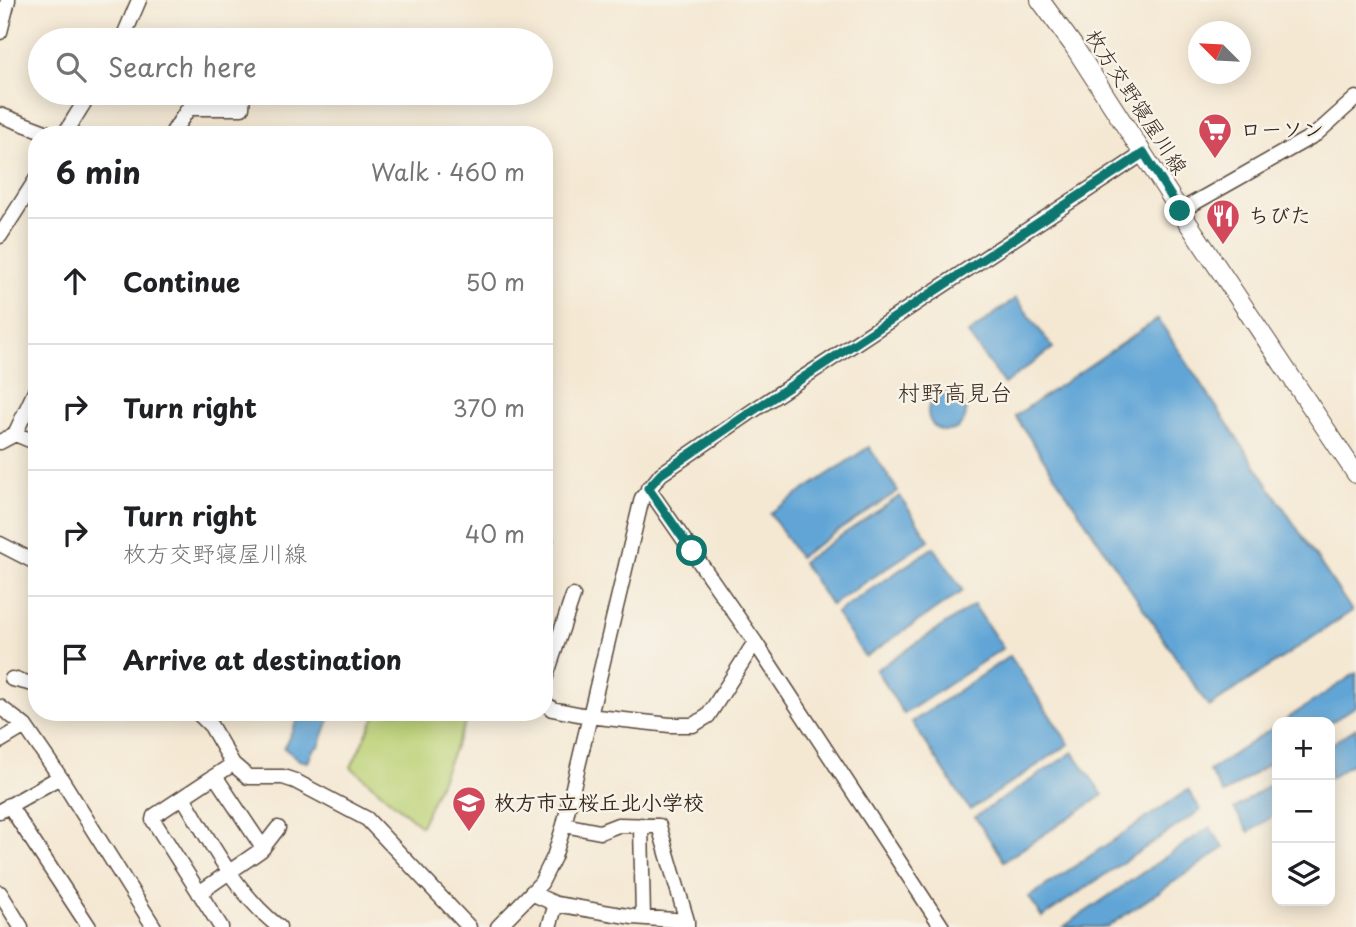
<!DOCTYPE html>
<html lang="en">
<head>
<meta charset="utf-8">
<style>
	body { margin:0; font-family:"Playpen Sans","Klee One",sans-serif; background:#f2f2f2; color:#202124 }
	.controls { position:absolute; right:21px; bottom:21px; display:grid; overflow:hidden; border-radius:14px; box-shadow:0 4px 18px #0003 }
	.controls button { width:63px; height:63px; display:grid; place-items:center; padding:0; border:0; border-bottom:2px solid #e0e0e0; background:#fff; color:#202124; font:35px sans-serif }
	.compass { position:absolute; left:1188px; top:21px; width:63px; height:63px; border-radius:50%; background:#fff; box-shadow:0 4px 18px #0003; rotate:294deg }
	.stop { position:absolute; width:21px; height:21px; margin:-16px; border:5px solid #0f766e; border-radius:50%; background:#fff }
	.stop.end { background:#0f766e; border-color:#fff; box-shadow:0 2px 7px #0008 }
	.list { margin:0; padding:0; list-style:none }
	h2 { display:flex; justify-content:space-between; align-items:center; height:91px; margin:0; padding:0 28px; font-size:30px }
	h2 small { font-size:23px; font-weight:400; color:#757577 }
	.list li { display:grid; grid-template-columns:46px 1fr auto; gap:21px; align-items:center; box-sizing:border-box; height:126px; padding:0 28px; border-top:2px solid #e0e0e0 }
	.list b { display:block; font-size:26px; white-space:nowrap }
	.list p { margin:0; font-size:23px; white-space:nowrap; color:#757577 }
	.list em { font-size:23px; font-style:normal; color:#757577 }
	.icon { flex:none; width:38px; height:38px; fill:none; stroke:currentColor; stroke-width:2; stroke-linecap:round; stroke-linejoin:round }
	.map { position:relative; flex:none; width:1356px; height:927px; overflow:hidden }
	.search { position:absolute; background:#fff; box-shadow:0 4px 18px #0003; left:28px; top:28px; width:525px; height:77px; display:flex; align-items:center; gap:18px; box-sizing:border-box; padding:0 24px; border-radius:38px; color:#757577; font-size:26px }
	.panel { position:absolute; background:#fff; box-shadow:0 4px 18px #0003; left:28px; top:126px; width:525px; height:595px; border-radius:28px }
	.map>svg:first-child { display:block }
	.green { fill:#bcd277; stroke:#7c7e4a; stroke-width:2 }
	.water { fill:#61a5d6; stroke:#4e687a; stroke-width:2 }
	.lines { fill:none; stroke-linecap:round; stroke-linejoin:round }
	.minor-casing { stroke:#574639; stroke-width:17 }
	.major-casing { stroke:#574639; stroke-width:20 }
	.minor { stroke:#fff; stroke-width:14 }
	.major { stroke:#fff; stroke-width:18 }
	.route { stroke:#0f766e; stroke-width:9 }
	.labels { text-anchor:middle; stroke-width:5; stroke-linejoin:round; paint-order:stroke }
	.street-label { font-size:21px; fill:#3b2a1e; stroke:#f7f3e8 }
	.poi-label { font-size:21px; font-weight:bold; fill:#3b2a1e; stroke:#f7f3e8; text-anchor:start }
	.neighbourhood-label { font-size:23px; fill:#3b2a1e; stroke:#f7f3e8 }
</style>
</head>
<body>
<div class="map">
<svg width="1356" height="927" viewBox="0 0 1356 927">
	<rect width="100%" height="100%" fill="#f7f3e8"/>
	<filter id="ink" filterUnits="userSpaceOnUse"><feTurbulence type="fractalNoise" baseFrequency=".0143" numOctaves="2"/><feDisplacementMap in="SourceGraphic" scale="14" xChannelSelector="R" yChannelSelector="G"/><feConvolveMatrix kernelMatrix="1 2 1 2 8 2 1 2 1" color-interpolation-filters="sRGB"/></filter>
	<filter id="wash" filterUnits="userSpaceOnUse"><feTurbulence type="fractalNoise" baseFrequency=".00686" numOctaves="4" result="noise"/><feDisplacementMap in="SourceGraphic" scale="28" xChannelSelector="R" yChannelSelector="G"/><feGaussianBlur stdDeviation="1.57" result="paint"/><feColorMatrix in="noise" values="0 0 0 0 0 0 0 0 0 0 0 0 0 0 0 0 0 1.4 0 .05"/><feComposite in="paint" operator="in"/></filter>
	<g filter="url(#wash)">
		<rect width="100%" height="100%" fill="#f4e8d3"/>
		<path class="green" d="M 377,712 L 470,712 L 421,826 L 351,767 Z"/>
		<path class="water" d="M 1016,298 L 1053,348 L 1004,384 L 968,334 Z
			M 1158,319 L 1352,611 L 1209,707 L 1015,416 Z
			M928 412a19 19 0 1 1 38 0a19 19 0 1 1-38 0Z
			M 869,447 L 898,491 L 799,557 L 770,513 Z
			M 900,496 L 929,540 L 831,605 L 802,562 Z
			M 934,547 L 963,591 L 865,657 L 836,613 Z
			M 974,605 L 1003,648 L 904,714 L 876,670 Z
			M 1010,656 L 1069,744 L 970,810 L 912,722 Z
			M 1356,673 L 1356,706 L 1330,723 L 1282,722 Z
			M 301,712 L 332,712 L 319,746 L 313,750 L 308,762 L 299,760 L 284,748 Z
			M 1277,725 L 1277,758 L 1224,794 L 1209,771 Z
			M 1356,728 L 1356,761 L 1330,778 L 1330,745 Z
			M 1073,752 L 1103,795 L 1004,861 L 975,817 Z
			M 1277,780 L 1277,813 L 1249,832 L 1234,809 Z
			M 1188,790 L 1201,810 L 1042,917 L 1029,897 Z
			M 1210,827 L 1224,848 L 1107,927 L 1063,927 Z"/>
	</g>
	<g filter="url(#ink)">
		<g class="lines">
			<g class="minor-casing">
				<path id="minor" d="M 0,32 L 8,0
					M 122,40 L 139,0
					M 190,106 L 194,108 L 242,108 L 243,93
					M 0,115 L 53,135
					M 64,135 L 90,93
					M 171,135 L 190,106 L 194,93
					M 1180,211 L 1316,134 L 1356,98
					M 0,236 L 37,178
					M 15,434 L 37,443
					M 0,442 L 15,434 L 37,387
					M 648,488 L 755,642 L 942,927
					M 0,544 L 37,563
					M 544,544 L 546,540
					M 12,679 L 37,685
					M 544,682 L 573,596
					M 544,702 L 552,709 L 588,716 L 670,725 L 693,725 L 708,716 L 755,642
					M 0,707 L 25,726 L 60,777 L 154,927
					M 197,712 L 211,726 L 233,764 L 248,777 L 283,777 L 295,781 L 367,819 L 469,927
					M 0,741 L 25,726
					M 215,776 L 263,848
					M 183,797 C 211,843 236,893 279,927
					M 9,805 L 89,927
					M 0,811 L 60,777
					M 564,825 L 600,832 L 618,825 L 659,826 L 687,921 L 687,927
					M 641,825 L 643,918
					M 0,893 L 21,927
					M 199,893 L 261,850 L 278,828
					M 531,893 L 556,904 L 633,917 L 687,921
					M 221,927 L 153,820 L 154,816 L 233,764
					M 498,927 L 541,883 L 554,857 L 564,825 L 642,498 L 661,474 L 751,412 L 1144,153
					M 549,927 L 556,904"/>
			</g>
			<g class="major-casing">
				<path id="major" d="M 1040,0 L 1073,45 L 1180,211 L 1356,474"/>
			</g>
			<use href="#minor" class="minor"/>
			<use href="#major" class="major"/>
		</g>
	</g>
	<g class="lines" filter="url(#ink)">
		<path class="route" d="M 692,551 L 648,488 L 661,474 L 751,412 L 1144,153 L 1180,211"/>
	</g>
	<defs>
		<g id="supermarket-pin" transform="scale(1.75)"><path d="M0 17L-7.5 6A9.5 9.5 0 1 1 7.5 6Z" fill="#d1495b" stroke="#f7f3e8"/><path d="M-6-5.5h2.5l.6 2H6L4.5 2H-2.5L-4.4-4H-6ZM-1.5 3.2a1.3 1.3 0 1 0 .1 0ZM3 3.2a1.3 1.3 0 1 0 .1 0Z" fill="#fff"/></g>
		<g id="restaurant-pin" transform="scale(1.75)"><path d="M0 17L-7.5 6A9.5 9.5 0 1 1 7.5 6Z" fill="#d1495b" stroke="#f7f3e8"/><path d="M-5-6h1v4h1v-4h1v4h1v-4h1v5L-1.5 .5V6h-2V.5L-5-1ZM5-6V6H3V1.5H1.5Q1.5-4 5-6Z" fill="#fff"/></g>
		<g id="school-pin" transform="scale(1.75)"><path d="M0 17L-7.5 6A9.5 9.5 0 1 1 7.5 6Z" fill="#d1495b" stroke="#f7f3e8"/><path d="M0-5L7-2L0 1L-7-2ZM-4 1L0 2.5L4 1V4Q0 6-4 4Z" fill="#fff"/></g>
	</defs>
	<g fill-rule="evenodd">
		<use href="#supermarket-pin" x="1215" y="130"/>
		<use href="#restaurant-pin" x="1223" y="216"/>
		<use href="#school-pin" x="469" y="803"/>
	</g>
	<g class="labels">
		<g class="street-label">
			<text transform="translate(1136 102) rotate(57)" y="7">枚方交野寝屋川線</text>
		</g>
		<g class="poi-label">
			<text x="1240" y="137">ローソン</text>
			<text x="1248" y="223">ちびた</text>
			<text x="494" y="810">枚方市立桜丘北小学校</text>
		</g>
		<g class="neighbourhood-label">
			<text x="955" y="401">村野高見台</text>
		</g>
	</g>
</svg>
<div class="controls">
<button>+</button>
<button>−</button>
<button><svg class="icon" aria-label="layers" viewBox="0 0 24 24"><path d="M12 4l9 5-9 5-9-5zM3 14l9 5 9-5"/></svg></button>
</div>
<svg class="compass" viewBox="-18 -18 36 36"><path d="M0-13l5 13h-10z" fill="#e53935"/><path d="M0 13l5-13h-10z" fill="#757577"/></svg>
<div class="stop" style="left:692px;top:551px"></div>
<div class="stop end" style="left:1180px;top:211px"></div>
<div class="search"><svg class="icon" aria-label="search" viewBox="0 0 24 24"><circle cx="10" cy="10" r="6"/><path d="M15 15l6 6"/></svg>Search here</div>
<section class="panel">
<h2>6 min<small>Walk · 460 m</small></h2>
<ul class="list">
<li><svg class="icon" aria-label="ahead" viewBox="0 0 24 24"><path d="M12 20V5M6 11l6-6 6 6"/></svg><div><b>Continue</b></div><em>50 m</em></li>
<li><svg class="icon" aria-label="right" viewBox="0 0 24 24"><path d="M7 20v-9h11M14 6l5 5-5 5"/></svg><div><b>Turn right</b></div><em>370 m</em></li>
<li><svg class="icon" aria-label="right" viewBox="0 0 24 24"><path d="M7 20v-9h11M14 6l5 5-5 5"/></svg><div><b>Turn right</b><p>枚方交野寝屋川線</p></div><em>40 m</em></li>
<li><svg class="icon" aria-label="arrive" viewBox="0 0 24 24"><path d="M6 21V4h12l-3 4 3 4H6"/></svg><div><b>Arrive at destination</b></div></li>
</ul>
</section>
</div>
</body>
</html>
